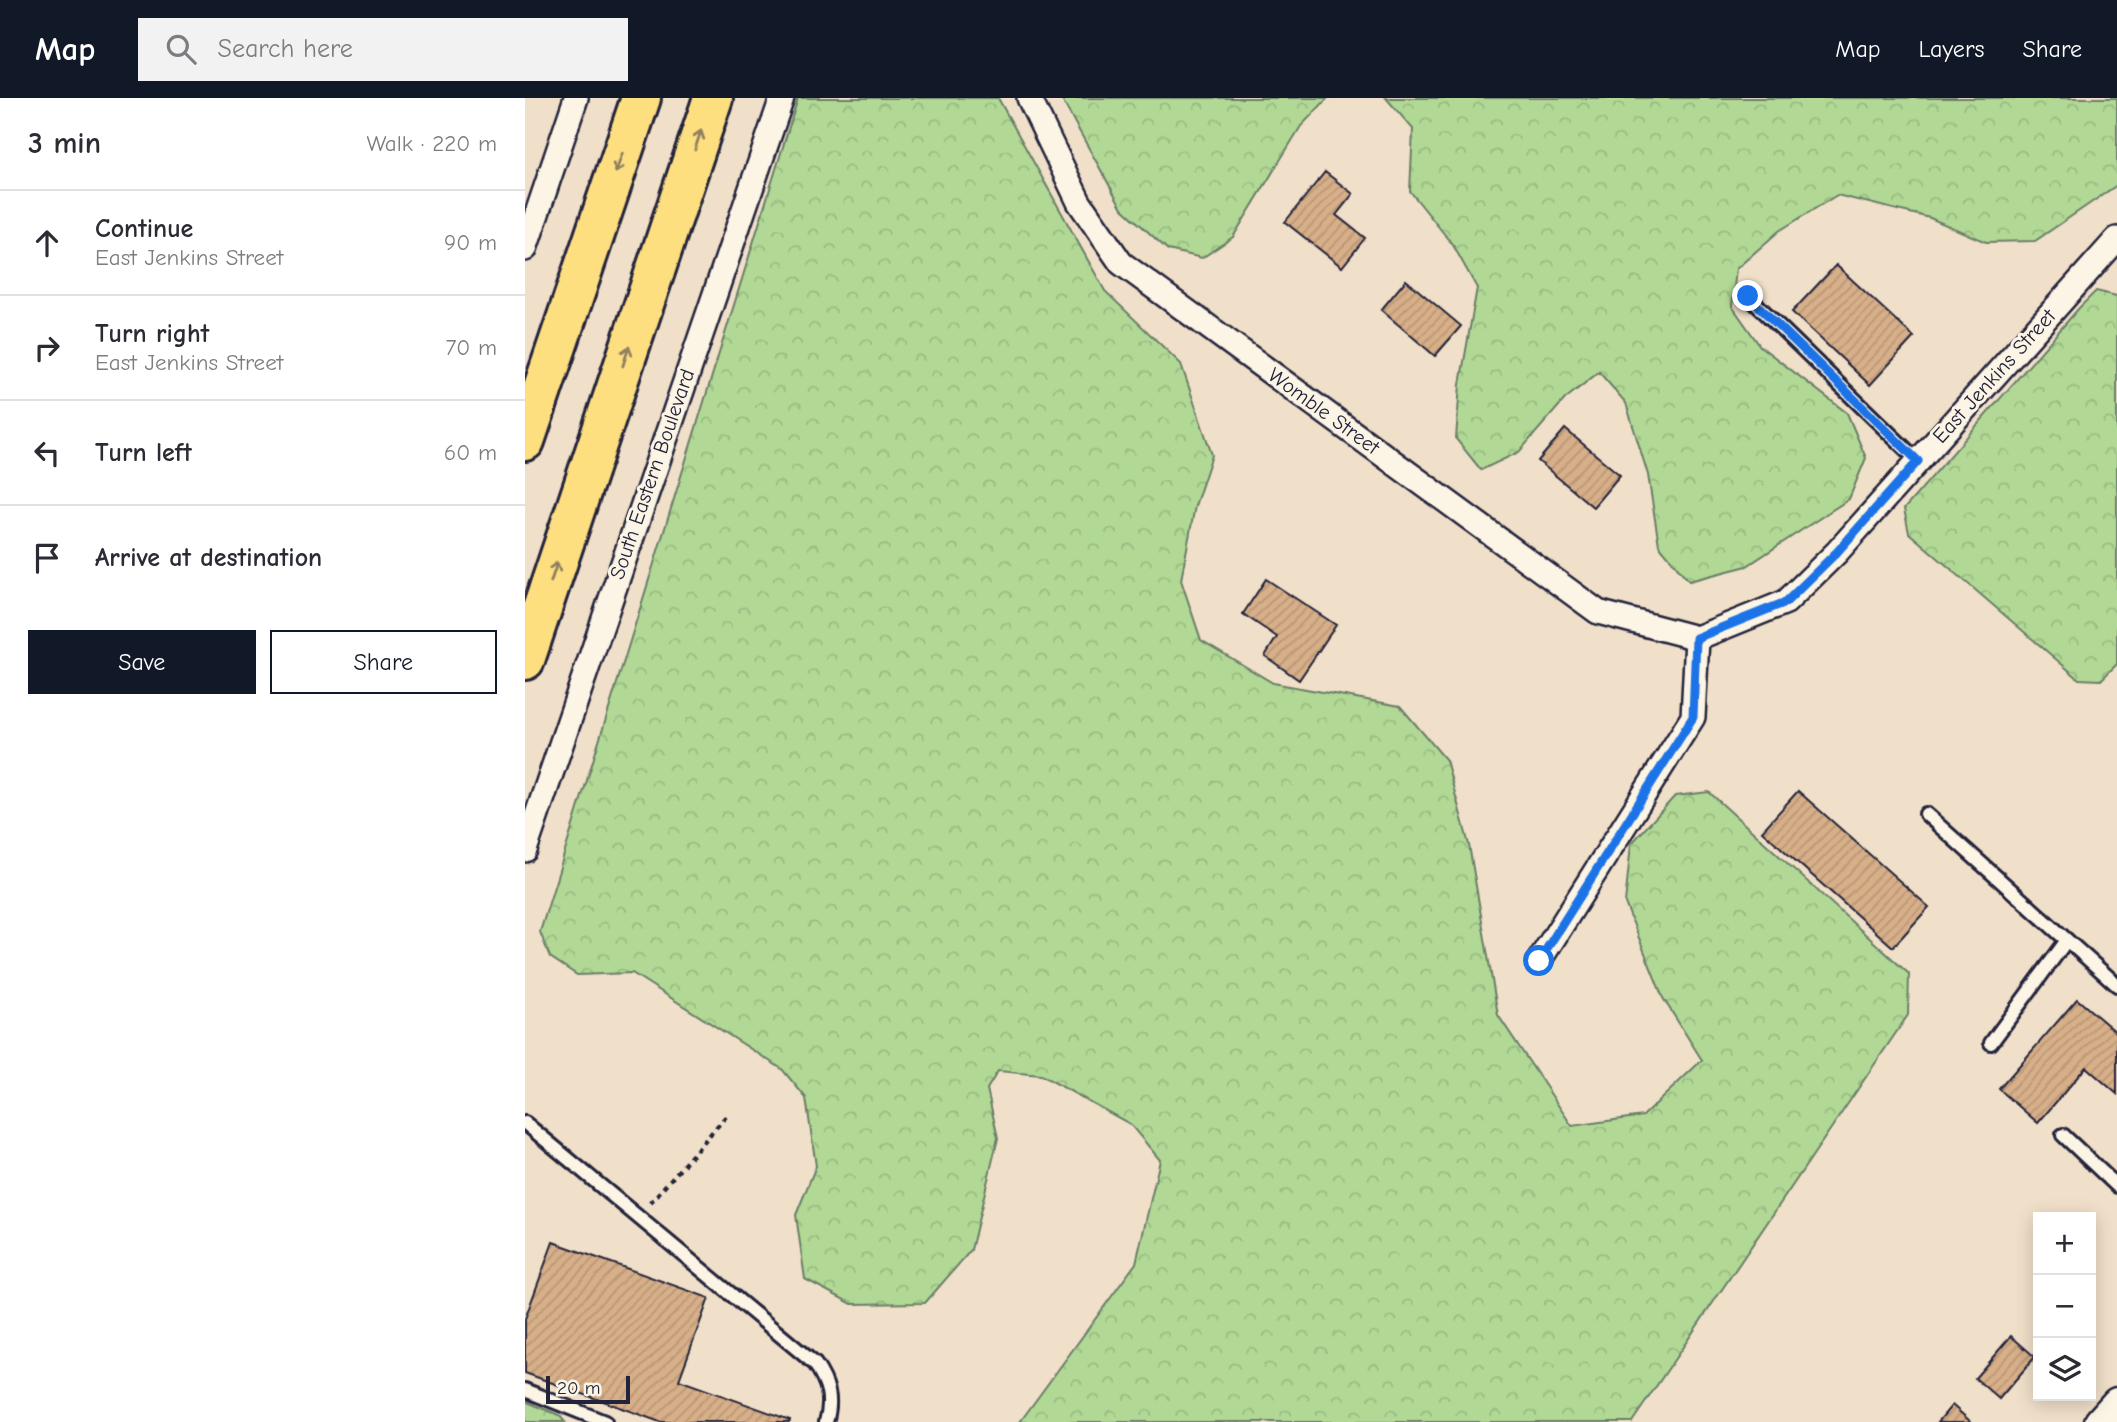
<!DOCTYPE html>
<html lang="en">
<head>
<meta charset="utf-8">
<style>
	body { margin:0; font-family:"Comic Neue",sans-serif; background:#f2f2f3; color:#2b2b33 }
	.controls { position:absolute; right:21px; bottom:21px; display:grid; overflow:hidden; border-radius:0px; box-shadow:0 4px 18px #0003 }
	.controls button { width:63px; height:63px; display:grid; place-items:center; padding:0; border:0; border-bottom:2px solid #e1e1e2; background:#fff; color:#2b2b33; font:35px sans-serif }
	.scale { position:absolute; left:21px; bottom:18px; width:84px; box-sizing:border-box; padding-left:7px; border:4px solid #22223b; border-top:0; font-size:19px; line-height:24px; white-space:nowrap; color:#22223b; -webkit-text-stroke:5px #fcf5e5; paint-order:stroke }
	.stop { position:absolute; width:21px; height:21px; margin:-16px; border:5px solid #1a73e8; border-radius:50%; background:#fff }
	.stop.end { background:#1a73e8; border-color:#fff; box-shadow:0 2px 7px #0008 }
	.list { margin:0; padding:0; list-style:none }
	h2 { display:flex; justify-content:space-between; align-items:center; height:91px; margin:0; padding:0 28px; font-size:30px }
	h2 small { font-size:23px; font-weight:400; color:#7c7c81 }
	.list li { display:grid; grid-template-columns:46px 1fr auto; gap:21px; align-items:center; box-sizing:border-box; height:105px; padding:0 28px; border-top:2px solid #e1e1e2 }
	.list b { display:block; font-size:26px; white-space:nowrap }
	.list p { margin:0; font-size:23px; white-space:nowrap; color:#7c7c81 }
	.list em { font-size:23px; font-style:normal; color:#7c7c81 }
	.actions { display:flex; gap:14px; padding:21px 28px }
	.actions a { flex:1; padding:16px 0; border:2px solid #111827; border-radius:0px; text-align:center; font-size:24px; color:#111827 }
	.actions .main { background:#111827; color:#fff }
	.icon { flex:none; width:38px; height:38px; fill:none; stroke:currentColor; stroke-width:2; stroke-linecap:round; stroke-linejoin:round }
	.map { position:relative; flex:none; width:1592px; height:1324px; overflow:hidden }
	header { display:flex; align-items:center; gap:42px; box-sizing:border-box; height:98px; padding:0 35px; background:#111827; color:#fff }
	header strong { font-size:33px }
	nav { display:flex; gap:38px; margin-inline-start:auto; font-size:24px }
	.search { width:490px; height:63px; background:#f2f2f3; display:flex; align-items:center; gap:18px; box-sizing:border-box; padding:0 24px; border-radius:0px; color:#7c7c81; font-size:26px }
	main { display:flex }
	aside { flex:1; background:#fff }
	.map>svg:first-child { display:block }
	.forest { fill:url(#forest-crowns); stroke:#6a7e68; stroke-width:2 }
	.building { fill:url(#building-hatch); stroke:#22223b; stroke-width:2 }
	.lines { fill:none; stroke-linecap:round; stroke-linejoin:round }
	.service-casing { stroke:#22223b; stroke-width:18 }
	.minor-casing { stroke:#22223b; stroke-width:28 }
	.tertiary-casing { stroke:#22223b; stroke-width:35 }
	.trunk-casing { stroke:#22223b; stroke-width:44 }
	.path { stroke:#22223b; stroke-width:4.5; stroke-dasharray:5 5; stroke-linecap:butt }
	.service { stroke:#fcf5e5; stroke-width:12 }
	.minor { stroke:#fcf5e5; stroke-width:23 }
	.tertiary { stroke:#fcf5e5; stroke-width:30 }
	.trunk { stroke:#fedf80; stroke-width:38 }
	.oneway { stroke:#90805e }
	.route { stroke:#1a73e8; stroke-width:9 }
	.labels { text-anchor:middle; stroke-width:6; stroke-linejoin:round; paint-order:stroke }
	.street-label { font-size:21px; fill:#22223b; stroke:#fcf5e5 }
</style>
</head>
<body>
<header>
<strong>Map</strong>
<div class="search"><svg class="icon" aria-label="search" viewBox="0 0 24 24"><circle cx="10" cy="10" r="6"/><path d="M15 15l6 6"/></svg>Search here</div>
<nav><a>Map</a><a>Layers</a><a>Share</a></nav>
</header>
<main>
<aside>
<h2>3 min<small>Walk · 220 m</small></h2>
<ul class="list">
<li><svg class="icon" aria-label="ahead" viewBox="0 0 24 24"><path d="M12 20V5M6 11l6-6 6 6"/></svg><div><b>Continue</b><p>East Jenkins Street</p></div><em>90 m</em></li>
<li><svg class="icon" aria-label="right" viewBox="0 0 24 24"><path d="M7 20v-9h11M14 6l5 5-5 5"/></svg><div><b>Turn right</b><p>East Jenkins Street</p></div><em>70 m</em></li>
<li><svg class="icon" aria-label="left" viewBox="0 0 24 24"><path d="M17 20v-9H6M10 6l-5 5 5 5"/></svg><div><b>Turn left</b></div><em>60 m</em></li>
<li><svg class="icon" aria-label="arrive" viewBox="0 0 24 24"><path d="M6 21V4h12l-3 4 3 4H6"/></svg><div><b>Arrive at destination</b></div></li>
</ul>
<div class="actions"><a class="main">Save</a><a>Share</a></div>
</aside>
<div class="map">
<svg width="1592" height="1324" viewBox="0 0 1592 1324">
	<defs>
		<pattern id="forest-crowns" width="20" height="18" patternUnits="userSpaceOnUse" patternTransform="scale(1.75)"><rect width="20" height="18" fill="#b1d995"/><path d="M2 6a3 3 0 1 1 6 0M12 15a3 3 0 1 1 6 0" fill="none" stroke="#98ba81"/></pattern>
		<pattern id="building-hatch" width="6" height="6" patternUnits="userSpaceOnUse" patternTransform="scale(1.75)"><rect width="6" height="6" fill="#d7af88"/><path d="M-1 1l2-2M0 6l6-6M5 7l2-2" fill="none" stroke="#b89676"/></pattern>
	</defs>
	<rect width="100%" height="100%" fill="#f1e0c9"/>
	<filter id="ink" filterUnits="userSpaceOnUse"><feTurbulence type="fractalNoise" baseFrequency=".0143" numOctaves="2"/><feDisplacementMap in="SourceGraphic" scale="14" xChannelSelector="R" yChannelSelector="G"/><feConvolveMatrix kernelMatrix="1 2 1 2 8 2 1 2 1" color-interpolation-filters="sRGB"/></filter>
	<g filter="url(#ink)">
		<path class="forest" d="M 273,0 L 473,0 L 580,193 L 656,266 L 687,357 L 670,408 L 656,482 L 676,542 L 748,585 L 875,608 L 921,662 L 944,747 L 973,917 L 1047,1028 L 1118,1018 L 1177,962 L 1138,900 L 1100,805 L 1106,746 L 1150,698 L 1184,694 L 1384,876 L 1383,917 L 1107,1324 L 495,1324 L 611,1165 L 635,1062 L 605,1026 L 516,977 L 473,973 L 462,991 L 473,1040 L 446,1152 L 400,1205 L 327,1206 L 280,1181 L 271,1117 L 291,1068 L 281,1000 L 257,971 L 107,875 L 52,877 L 25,859 L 15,834 Z
			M 536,0 L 803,0 L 776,28 L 708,139 L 677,160 L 643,152 L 597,110 Z
			M 861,0 L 1592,0 L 1592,87 L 1510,143 L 1461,144 L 1405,120 L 1312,97 L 1254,133 L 1211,171 L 1207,208 L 1235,248 L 1322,315 L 1341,360 L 1324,401 L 1222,468 L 1164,483 L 1134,447 L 1123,377 L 1101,305 L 1074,274 L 1040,301 L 994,354 L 956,372 L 931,341 L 935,286 L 952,190 L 928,147 L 885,93 L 888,31 Z
			M 1571,193 L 1592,198 L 1592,566 L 1576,582 L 1554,581 L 1384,435 L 1379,411 L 1554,210 Z
			M 0,1303 L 34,1317 L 40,1324 L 0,1324 Z"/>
		<path class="building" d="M 800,74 L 828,96 L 811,117 L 840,140 L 817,169 L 760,124 Z
			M 1311,167 L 1389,239 L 1345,287 L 1267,214 Z
			M 881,182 L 936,228 L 910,258 L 856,212 Z
			M 1040,331 L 1095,377 L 1068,409 L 1013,363 Z
			M 741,481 L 811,527 L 774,582 L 740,558 L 752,539 L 718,516 Z
			M 1273,693 L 1404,809 L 1368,849 L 1237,733 Z
			M 1552,901 L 1592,935 L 1592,996 L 1561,969 L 1513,1025 L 1474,991 Z
			M 28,1144 L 184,1200 L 154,1282 L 265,1322 L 264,1324 L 135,1324 L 0,1275 L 0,1221 Z
			M 1486,1238 L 1510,1259 L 1474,1301 L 1450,1280 Z
			M 1427,1307 L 1446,1324 L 1413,1324 Z"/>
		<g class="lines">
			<g class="service-casing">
				<path id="service" d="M 1223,198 L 1393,363
					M 1401,716 L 1592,887
					M 1466,945 L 1542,842
					M 0,1025 L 290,1266 C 303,1285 308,1301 301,1324
					M 1538,1037 L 1592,1088
					M 0,1292 L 80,1324"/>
			</g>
			<g class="minor-casing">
				<path id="minor" d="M 504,0 L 554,104 L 596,165 L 1073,514 L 1172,540
					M 0,151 L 51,0
					M 0,752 L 257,0
					M 1014,863 L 1168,619 L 1172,540 L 1261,504 L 1312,454 L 1592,141"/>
			</g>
			<g class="tertiary-casing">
				<path id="tertiary" d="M 1575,1324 L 1592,1305"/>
			</g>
			<g class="trunk-casing">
				<path id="trunk" d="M 0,343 L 116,0
					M 0,562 L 188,0"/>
			</g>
			<path class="path" d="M 125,1105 L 204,1015"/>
			<use href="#service" class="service"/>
			<use href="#minor" class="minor"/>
			<use href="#tertiary" class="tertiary"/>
			<use href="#trunk" class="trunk"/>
		</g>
		<defs><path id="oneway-shaft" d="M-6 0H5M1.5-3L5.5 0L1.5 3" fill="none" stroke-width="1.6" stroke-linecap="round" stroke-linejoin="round" transform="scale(1.75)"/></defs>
		<g class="oneway">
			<use href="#oneway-shaft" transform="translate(173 42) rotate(-72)"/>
			<use href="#oneway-shaft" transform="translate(94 65) rotate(109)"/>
			<use href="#oneway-shaft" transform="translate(101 258) rotate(-72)"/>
			<use href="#oneway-shaft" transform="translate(29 474) rotate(-72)"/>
		</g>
	</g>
	<g class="lines" filter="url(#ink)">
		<path class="route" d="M 1014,863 L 1168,619 L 1171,540 L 1261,504 L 1312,454 L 1393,363 L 1223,198"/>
	</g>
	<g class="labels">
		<g class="street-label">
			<text transform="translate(1469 278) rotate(-48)" y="7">East Jenkins Street</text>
			<text transform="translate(799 313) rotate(36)" y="7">Womble Street</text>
			<text transform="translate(127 376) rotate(-71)" y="7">South Eastern Boulevard</text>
		</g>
	</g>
</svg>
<div class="controls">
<button>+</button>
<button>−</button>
<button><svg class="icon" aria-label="layers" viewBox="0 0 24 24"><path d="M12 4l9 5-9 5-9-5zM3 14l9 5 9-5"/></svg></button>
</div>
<div class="scale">20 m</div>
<div class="stop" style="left:1014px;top:863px"></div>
<div class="stop end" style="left:1223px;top:198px"></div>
</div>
</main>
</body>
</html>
